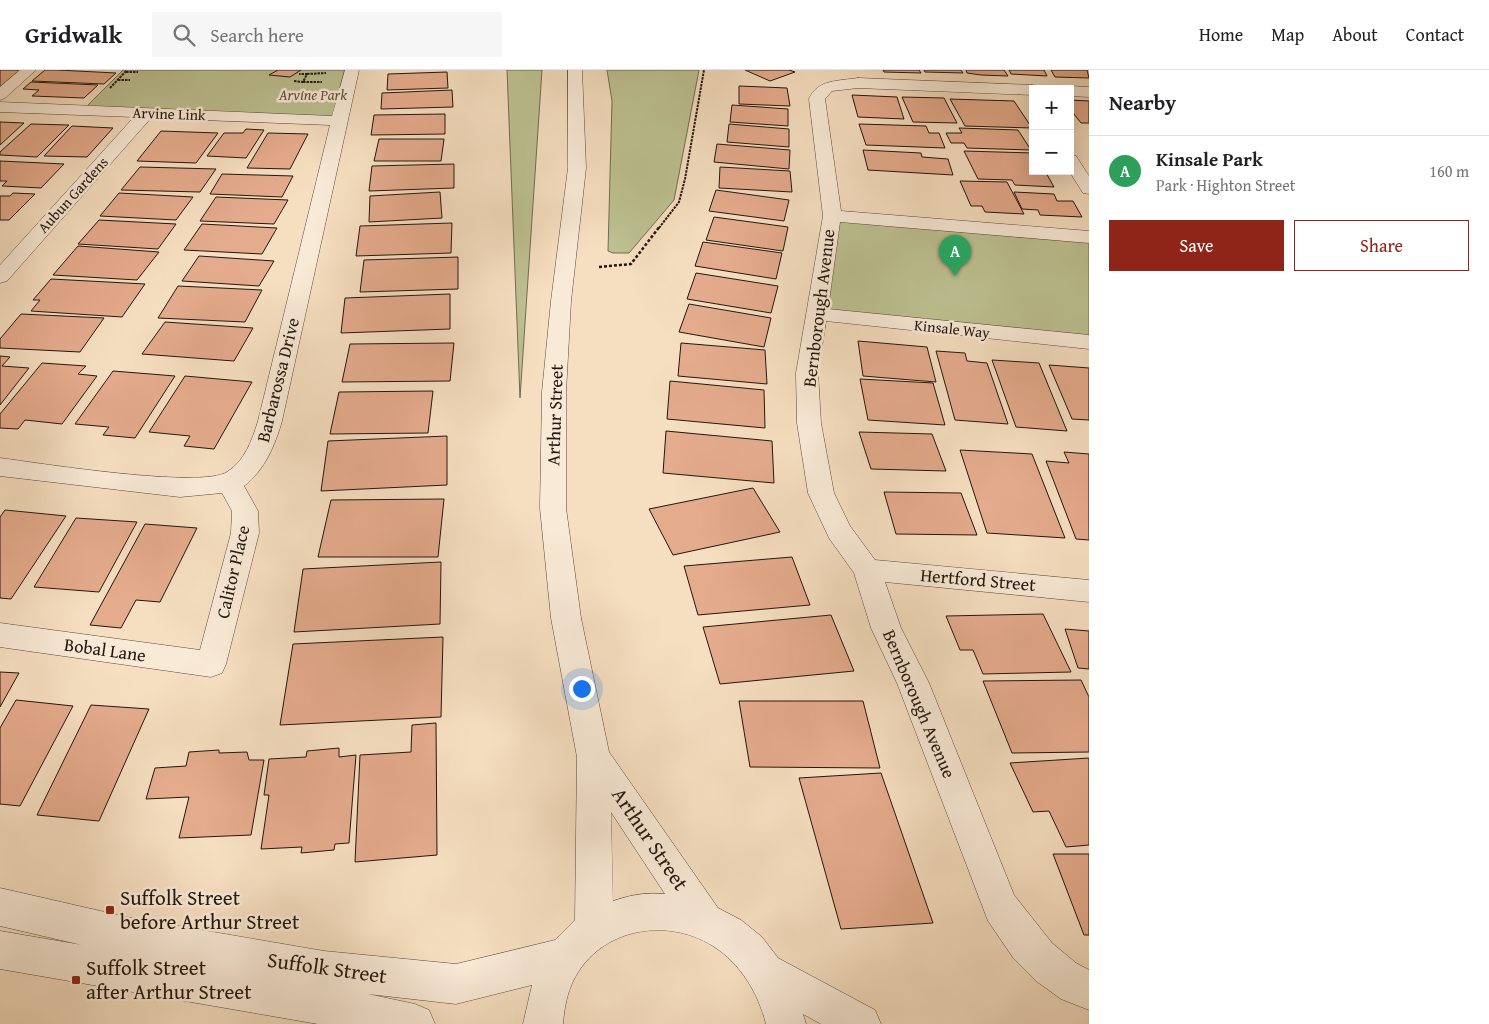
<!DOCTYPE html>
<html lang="en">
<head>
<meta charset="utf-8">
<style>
	body { margin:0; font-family:"Gentium Book Plus",serif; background:#f6f6f6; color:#202124 }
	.controls { position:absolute; right:15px; top:15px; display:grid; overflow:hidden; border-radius:0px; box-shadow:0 5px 20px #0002 }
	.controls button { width:45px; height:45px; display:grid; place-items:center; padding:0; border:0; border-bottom:1px solid #e0e0e0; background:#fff; color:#202124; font:25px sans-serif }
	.you { position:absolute; left:581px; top:618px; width:18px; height:18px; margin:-12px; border:4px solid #fff; border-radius:50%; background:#1a73e8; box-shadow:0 0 0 8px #1a73e833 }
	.badge { display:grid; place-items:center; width:32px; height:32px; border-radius:50%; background:#8f2418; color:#fff; font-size:16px; font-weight:700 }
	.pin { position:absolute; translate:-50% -41px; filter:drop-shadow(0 1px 2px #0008) }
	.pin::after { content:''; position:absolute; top:26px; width:18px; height:15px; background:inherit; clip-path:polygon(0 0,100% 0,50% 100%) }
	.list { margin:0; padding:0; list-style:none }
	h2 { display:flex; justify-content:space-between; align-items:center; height:65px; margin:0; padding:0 20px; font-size:21px }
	h2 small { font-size:16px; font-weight:400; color:#757577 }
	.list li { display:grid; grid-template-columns:32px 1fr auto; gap:15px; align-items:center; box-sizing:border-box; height:70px; padding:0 20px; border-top:1px solid #e0e0e0 }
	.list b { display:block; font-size:19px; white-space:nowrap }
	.list p { margin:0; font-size:16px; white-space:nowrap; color:#757577 }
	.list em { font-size:16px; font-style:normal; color:#757577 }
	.actions { display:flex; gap:10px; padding:15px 20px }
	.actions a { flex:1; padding:11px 0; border:1px solid #8f2418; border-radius:0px; text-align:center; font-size:18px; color:#8f2418 }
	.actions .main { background:#8f2418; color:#fff }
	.icon { flex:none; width:28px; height:28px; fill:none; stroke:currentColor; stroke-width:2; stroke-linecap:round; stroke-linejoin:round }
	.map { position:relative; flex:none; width:1089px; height:954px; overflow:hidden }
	header { display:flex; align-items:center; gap:30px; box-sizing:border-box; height:70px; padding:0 25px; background:#fff; border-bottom:1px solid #e0e0e0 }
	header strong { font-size:24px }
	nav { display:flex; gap:28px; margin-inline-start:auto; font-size:18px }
	.search { width:350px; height:45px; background:#f6f6f6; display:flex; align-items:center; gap:12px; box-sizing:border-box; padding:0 18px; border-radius:0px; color:#757577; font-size:19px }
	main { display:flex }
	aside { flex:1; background:#fff }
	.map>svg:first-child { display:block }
	.green { fill:#bdc192; stroke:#706c50 }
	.building { fill:#e5ab8d; stroke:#22160d }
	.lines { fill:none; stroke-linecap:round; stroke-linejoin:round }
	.minor-casing { stroke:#57483a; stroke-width:1 }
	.path-far1 { stroke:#22160d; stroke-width:2; stroke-dasharray:2.5 1; stroke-linecap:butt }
	.path { stroke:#22160d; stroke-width:2.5; stroke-dasharray:3 2; stroke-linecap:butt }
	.minor { fill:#f9ead7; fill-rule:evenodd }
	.poi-dot { fill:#8f2418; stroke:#f9ead7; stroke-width:2 }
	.labels { text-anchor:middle; stroke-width:5; stroke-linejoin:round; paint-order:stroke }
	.far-park-label { font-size:15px; font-style:italic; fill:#58523c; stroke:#f9ead7 }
	.far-street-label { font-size:15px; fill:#22160d; stroke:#f9ead7 }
	.street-label { font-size:18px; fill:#22160d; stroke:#f9ead7 }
	.near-street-label { font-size:21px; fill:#22160d; stroke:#f9ead7 }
	.near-poi-label { font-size:21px; fill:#22160d; stroke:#f9ead7; text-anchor:start }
</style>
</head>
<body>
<header>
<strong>Gridwalk</strong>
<div class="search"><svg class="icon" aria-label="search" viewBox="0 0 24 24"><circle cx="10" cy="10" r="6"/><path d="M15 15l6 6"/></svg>Search here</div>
<nav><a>Home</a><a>Map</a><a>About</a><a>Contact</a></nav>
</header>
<main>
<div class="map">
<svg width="1089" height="954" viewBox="0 0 1089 954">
	<rect width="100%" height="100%" fill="#f6dfc1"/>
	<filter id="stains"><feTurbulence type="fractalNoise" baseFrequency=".004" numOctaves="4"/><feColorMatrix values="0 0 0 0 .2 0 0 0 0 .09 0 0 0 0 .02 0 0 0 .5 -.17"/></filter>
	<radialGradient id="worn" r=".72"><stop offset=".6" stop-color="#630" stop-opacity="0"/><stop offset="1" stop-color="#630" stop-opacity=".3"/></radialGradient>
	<path class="green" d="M 123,0 L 352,0 L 339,51 L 83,40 Z
		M 507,0 L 542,0 L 520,328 Z
		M 607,0 L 699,0 L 674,130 L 629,183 L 613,183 L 608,181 L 612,31 Z
		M 832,146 L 1089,167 L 1089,272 L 815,244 Z"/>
	<path class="building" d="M 0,0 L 22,0 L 0,18 Z
		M 45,0 L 57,0 L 116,3 L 104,14 L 32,11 Z
		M 278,0 L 301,0 L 290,7 L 269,5 Z
		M 745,0 L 789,0 L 795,2 L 770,11 Z
		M 883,0 L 919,0 L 921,3 L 884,2 Z
		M 924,0 L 961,0 L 963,3 L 925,2 Z
		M 966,0 L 1004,0 L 1008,6 L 981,5 L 967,3 Z
		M 1009,0 L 1044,0 L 1047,6 L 1011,4 Z
		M 1051,0 L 1087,0 L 1089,8 L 1055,7 Z
		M 447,2 L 448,18 L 387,20 L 388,4 Z
		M 31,12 L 98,15 L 84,28 L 32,26 L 39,20 L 23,19 Z
		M 739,16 L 787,18 L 790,36 L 739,34 Z
		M 452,20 L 453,37 L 381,39 L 382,23 Z
		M 852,25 L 897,27 L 904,49 L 858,47 Z
		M 902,27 L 944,28 L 957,53 L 913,52 Z
		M 950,29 L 1014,31 L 1032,58 L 965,56 Z
		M 1070,30 L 1089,31 L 1089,53 L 1081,53 L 1070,39 Z
		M 732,35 L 788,39 L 788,56 L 730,52 Z
		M 445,44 L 445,64 L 371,65 L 374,45 Z
		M 0,52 L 24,53 L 0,75 Z
		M 31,54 L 69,55 L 37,87 L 0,85 L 0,82 Z
		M 729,54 L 789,59 L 789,77 L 727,72 Z
		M 859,54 L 926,56 L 929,63 L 939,63 L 945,78 L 866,75 Z
		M 72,56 L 113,58 L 87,87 L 44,86 Z
		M 959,58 L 1018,60 L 1031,80 L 967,78 L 964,73 L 951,73 L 946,63 L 962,63 Z
		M 246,59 L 264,60 L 246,88 L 207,86 L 224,63 L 243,63 Z
		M 161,61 L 218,63 L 196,93 L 137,91 Z
		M 268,63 L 308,64 L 290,99 L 247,98 Z
		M 379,69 L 444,69 L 441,91 L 374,91 Z
		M 717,74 L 790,80 L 789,99 L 714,92 Z
		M 863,80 L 921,83 L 922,87 L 948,89 L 953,105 L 868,100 Z
		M 964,81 L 1033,83 L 1033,101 L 1045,101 L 1054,117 L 1015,115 L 1012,110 L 978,109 Z
		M 0,91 L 64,94 L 41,118 L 2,116 L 7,111 L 0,111 Z
		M 454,94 L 454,118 L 369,121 L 372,96 Z
		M 140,97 L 216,99 L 200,122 L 121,120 Z
		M 720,97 L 790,101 L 792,122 L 719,118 Z
		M 222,104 L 293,106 L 282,127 L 210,124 Z
		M 960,111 L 1007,112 L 1024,144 L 985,142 L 982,136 L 971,136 Z
		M 716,120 L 789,130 L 784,151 L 709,141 Z
		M 440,122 L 442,148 L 369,152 L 370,126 Z
		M 1014,122 L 1054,124 L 1057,131 L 1073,131 L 1082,147 L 1040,145 L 1038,140 L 1022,139 Z
		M 13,123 L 35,124 L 9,150 L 0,150 L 0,126 L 10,126 Z
		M 119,123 L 193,127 L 176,150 L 100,146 Z
		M 216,127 L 288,130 L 274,154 L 200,151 Z
		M 714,147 L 788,157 L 783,181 L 706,170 Z
		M 99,150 L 176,154 L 158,179 L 78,174 Z
		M 452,153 L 451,183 L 356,186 L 360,156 Z
		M 202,154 L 277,158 L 262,184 L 184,180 Z
		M 703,172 L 782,183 L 776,209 L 695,196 Z
		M 78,176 L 159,182 L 137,210 L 53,205 Z
		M 199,186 L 274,191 L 259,216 L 182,211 Z
		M 458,187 L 458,219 L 360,222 L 364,190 Z
		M 696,203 L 778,216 L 771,243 L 687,229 Z
		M 51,209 L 145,214 L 122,247 L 31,241 L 40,230 L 33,230 Z
		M 178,216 L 262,220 L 245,252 L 158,248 Z
		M 450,224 L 450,259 L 341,263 L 345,228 Z
		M 689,234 L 771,248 L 764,277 L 679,262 Z
		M 21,244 L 104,248 L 80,282 L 0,278 L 0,269 Z
		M 165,252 L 253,258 L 234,291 L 142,284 Z
		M 858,271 L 927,277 L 936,312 L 863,306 Z
		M 454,273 L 450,311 L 342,312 L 350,274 Z
		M 681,273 L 765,280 L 767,314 L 678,306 Z
		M 936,281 L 965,283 L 967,291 L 987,293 L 1008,354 L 955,350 Z
		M 0,286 L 10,287 L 2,296 L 29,298 L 0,335 Z
		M 992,290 L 1039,293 L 1067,361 L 1016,357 Z
		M 42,293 L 86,296 L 78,304 L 97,306 L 62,354 L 25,350 L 18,359 L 0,358 L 0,344 Z
		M 1049,295 L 1089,298 L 1089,350 L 1072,349 Z
		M 113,301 L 175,306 L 135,368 L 103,365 L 109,357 L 75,354 Z
		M 185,306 L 252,312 L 214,379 L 184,376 L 190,366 L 149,362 Z
		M 860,309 L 933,313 L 945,355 L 868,350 Z
		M 670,311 L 764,320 L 765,358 L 667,349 Z
		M 433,321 L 428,363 L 330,364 L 339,322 Z
		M 666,361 L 772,371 L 774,413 L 663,403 Z
		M 859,362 L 932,364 L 946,401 L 871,399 Z
		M 447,366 L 447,415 L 321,421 L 328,371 Z
		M 960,380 L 1032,384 L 1065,468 L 987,463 Z
		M 1064,382 L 1089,384 L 1089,470 L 1076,469 L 1046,391 L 1069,393 Z
		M 753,418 L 780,462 L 673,485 L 649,439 Z
		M 884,422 L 961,423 L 977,465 L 896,464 Z
		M 444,429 L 438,487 L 318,487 L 331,430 Z
		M 5,440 L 66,446 L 11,529 L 0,528 L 0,447 Z
		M 76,448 L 137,452 L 99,522 L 34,517 Z
		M 145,454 L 197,458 L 160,532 L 136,530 L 121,558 L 90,555 Z
		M 792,487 L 810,535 L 698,545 L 684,496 Z
		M 441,492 L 440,554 L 294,562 L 303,499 Z
		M 1043,544 L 1071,602 L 983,604 L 973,580 L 960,580 L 946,546 Z
		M 831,545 L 854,601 L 720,614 L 703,557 Z
		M 1065,559 L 1089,561 L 1089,599 L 1078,598 Z
		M 443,567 L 441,647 L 280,655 L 293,574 Z
		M 0,602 L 19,603 L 0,637 Z
		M 1081,610 L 1089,627 L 1089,682 L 1012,683 L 983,611 Z
		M 16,630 L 73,636 L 20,736 L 0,734 L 0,658 Z
		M 739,631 L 863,631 L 880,698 L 750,697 Z
		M 91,635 L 149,639 L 99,751 L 37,745 Z
		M 436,653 L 437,785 L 355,792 L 360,685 L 411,682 L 412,655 Z
		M 339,678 L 339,687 L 356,685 L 349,773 L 335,774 L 334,780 L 301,783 L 302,777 L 261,779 L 269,725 L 264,725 L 269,689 L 306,687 L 307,681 Z
		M 219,680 L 219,683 L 247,682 L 249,690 L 264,690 L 251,765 L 179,768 L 189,727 L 146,729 L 155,698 L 186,696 L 189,682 Z
		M 1089,688 L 1089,775 L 1066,777 L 1049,741 L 1033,742 L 1010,693 Z
		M 881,703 L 933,853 L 841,859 L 799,708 Z
		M 1053,784 L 1089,784 L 1089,865 L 1084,865 Z"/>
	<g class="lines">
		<g class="minor-casing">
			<path id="minor" d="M 20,0 L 36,0 L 5,28 L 0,30 L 0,17 Z
				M 345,0 L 359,0 L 282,351 C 275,375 265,400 244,416 L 258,441 L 259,463 L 226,594 L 222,603 L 211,607 L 0,577 L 0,553 L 200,580 L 231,463 L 232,441 L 222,423 L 180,427 L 0,406 L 0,388 C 39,393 201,419 227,402 C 245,391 252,370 258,351 L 330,55 L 151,48 L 7,211 L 0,213 L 0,195 L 134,47 L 0,42 L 0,32 L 332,46 Z
				M 568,0 L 582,0 L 586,98 L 571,231 L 566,322 L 566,438 L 581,548 L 609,682 L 718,838 L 741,850 L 762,867 L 778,888 L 875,940 L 881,954 L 821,954 L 803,944 L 806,954 L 766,954 C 758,923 741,894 713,876 C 664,845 594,860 571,916 C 566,928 564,942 563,954 L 523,954 L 532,915 L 456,934 L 368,924 L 415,934 L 429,940 L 435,954 L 318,954 L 0,899 L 0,861 L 82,875 L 0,856 L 0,818 L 131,848 L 324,881 L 456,894 L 555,870 L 575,850 L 577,687 L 551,548 L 540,438 L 542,322 L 551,231 L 568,98 ZM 611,742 L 665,824 C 647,822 630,825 613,831 Z
				M 858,8 L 1033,15 L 1040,19 L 1033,19 L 1033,25 L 858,18 L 832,21 L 825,29 L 841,141 L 1089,161 L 1089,173 L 840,152 L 828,239 L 1089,265 L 1089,279 L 826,251 L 818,303 L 821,353 L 834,423 L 850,456 L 875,490 L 1089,510 L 1089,532 L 885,512 L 901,558 L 929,613 L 1014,825 L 1052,873 L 1076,893 L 1089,900 L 1089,940 L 1061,929 L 1036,911 L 1014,889 L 988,851 L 897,613 L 871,558 L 854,503 L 829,468 L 808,423 L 797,353 L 796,303 L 823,146 L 809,29 C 817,9 840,11 858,8 Z
				M 1070,16 L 1089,17 L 1089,27 L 1070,26 L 1070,19 L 1064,19 Z
				M 1070,85 L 1076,86 L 1089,106 L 1089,124 L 1083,123 L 1069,101 L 1070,101 Z"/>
		</g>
		<path class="path-far1" d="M 126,2 L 138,2
			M 307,4 L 326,3
			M 118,10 L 130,10
			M 294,11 L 303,12 L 307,4 L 299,4
			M 303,12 L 322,12
			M 110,18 L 127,0
			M 659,158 L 679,132 L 685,109 L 704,0"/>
		<path class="path" d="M 599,197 L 631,194 L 660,156"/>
		<use href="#minor" class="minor"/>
	</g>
	<g class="poi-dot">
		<rect x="105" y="835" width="10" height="10" rx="2.5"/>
		<rect x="71" y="905" width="10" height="10" rx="2.5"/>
	</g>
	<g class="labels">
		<g class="far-park-label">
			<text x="313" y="30">Arvine Park</text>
		</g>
		<g class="far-street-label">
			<text transform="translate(169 44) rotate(2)" y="5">Arvine Link</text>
			<text transform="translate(73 125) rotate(-48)" y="5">Aubun Gardens</text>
			<text transform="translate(952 259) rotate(6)" y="5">Kinsale Way</text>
		</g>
		<g class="street-label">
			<text transform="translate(819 238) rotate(-83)" y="6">Bernborough Avenue</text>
			<text transform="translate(278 310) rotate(-76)" y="6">Barbarossa Drive</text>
			<text transform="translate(555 345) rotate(-88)" y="6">Arthur Street</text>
			<text transform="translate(233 502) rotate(-77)" y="6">Calitor Place</text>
			<text transform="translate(978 510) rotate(5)" y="6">Hertford Street</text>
			<text transform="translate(105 580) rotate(8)" y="6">Bobal Lane</text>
			<text transform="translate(919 634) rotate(67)" y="6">Bernborough Avenue</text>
		</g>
		<g class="near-street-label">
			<text transform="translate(650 769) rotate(56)" y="7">Arthur Street</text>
			<text transform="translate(327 898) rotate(8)" y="7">Suffolk Street</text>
		</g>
		<g class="near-poi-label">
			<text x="120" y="835">Suffolk Street<tspan x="120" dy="24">before Arthur Street</tspan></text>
			<text x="86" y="905">Suffolk Street<tspan x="86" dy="24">after Arthur Street</tspan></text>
		</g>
	</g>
	<rect width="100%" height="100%" filter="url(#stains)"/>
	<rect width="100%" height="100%" fill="url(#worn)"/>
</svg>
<div class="controls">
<button>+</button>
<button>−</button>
</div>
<div class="you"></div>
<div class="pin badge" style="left:955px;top:206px;background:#2e9e5b">A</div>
</div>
<aside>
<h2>Nearby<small></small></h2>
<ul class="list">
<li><span class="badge" style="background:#2e9e5b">A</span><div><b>Kinsale Park</b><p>Park · Highton Street</p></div><em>160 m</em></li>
</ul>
<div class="actions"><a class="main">Save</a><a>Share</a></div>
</aside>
</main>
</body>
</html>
